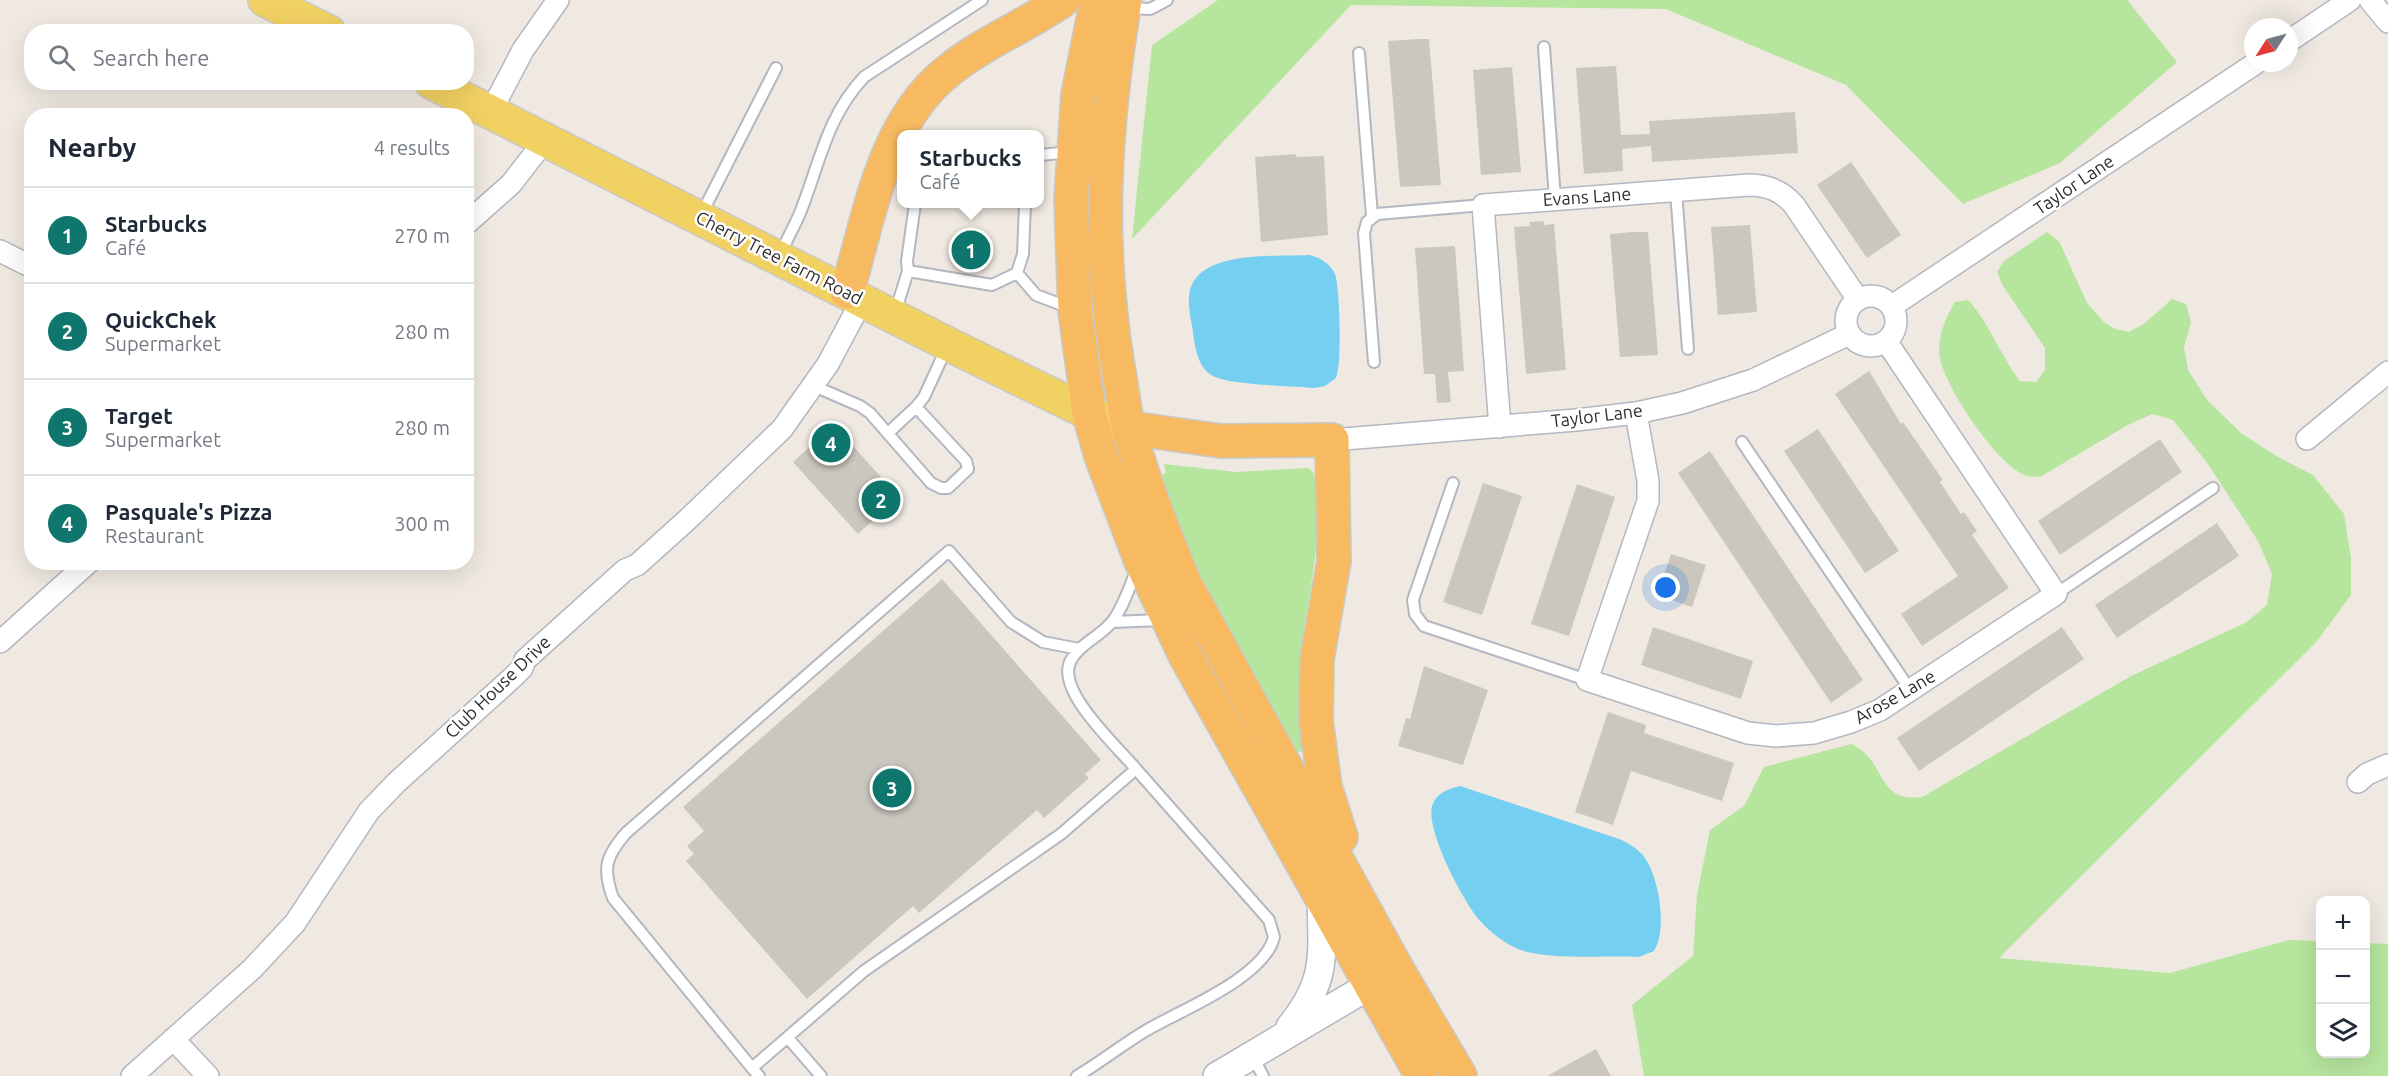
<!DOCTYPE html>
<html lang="en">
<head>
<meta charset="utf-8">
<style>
	body { margin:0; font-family:Ubuntu,sans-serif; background:#f6f6f7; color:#1f2937 }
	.controls { position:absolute; right:18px; bottom:18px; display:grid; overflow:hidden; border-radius:12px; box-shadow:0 6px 24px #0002 }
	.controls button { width:54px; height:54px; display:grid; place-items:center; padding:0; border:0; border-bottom:2px solid #e0e1e3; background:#fff; color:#1f2937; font:30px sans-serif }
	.compass { position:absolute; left:2244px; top:18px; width:54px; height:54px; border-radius:50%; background:#fff; box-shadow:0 6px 24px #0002; rotate:234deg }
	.you { position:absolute; left:1666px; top:588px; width:21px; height:21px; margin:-15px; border:4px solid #fff; border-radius:50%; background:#1a73e8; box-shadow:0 0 0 9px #1a73e833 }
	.badge { display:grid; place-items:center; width:39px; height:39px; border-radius:50%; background:#0f766e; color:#fff; font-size:20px; font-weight:700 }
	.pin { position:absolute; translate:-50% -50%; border:3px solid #fff; box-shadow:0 2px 6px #0006 }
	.popup { position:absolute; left:897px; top:130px; width:147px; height:78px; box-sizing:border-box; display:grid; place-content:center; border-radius:12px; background:#fff; filter:drop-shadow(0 2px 4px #0005); font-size:20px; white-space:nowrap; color:#747a83 }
	.popup b { font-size:22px; color:#1f2937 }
	.popup::after { content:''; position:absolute; left:50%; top:100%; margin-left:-12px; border:12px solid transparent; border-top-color:#fff }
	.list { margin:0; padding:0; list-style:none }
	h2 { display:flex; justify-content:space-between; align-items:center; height:78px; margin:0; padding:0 24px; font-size:26px }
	h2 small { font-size:20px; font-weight:400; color:#747a83 }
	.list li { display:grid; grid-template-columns:39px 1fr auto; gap:18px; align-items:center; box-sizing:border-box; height:96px; padding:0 24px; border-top:2px solid #e0e1e3 }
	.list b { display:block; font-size:22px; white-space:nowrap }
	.list p { margin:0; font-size:20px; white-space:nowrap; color:#747a83 }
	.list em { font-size:20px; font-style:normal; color:#747a83 }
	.icon { flex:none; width:33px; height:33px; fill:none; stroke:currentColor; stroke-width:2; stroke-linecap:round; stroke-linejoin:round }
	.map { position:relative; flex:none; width:2388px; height:1076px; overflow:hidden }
	.search { position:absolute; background:#fff; box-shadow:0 6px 24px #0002; left:24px; top:24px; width:450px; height:66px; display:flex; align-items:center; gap:15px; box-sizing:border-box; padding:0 21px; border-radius:24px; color:#747a83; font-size:22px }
	.panel { position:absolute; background:#fff; box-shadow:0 6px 24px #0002; left:24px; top:108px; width:450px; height:462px; border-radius:24px }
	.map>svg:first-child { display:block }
	.green { fill:#b6e59e }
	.water { fill:#75cff0 }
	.building { fill:#cbc7bf }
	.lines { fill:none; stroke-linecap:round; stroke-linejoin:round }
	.service-casing { stroke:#b4b7c1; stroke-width:14 }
	.minor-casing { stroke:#b4b7c1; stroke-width:24 }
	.tertiary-casing { stroke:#b4b7c1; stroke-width:30 }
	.primary-casing { stroke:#c9c9c9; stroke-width:36 }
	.trunk-casing { stroke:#c9c9c9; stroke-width:36 }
	.service { stroke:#fff; stroke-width:10 }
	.minor { stroke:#fff; stroke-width:21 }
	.tertiary { stroke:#fff; stroke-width:27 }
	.primary { stroke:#f2d163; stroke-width:33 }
	.trunk { stroke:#f8ba60; stroke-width:33 }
	.labels { text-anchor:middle; stroke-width:5; stroke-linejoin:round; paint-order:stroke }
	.street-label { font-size:18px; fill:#2e2e2e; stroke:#fff }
</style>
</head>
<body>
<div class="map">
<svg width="2388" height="1076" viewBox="0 0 2388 1076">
	<rect width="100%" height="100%" fill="#efe9e1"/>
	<path class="green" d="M 1218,0 L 2127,0 L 2177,62 L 2060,163 L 1963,204 L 1846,85 L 1666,9 L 1351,5 L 1132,239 L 1152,45 Z
		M 2047,232 L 2059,241 L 2087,303 L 2104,322 L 2115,329 L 2129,332 L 2145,323 L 2172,299 L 2186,304 L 2191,323 L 2184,347 L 2188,370 L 2207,400 L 2241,433 L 2276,456 L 2313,475 L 2344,514 L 2351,558 L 2351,595 L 2317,641 L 1999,958 L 2170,973 L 2289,940 L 2320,941 L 2320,1054 L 2366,1054 L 2366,943 L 2388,944 L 2388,1076 L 1644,1076 L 1632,1005 L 1693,956 L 1697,895 L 1710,830 L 1744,806 L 1764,767 L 1851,744 C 1887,759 1875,804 1922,797 L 2131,676 L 2247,622 L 2267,605 L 2272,574 L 2258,541 L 2208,464 L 2173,420 L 2152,414 L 2126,426 L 2040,477 C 2036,476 2030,477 2027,476 C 1998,467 1946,388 1940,359 C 1936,339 1946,317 1955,302 L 1968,300 C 1990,324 2000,355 2020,381 L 2036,382 L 2045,370 L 2045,348 L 2003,286 L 1997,272 L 2004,261 Z
		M 1164,464 L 1236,472 L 1308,468 C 1334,480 1304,624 1301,651 C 1298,684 1299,718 1304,751 L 1297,752 L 1269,707 L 1197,573 L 1159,476 L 1166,473 Z"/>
	<path class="water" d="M 1309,255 C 1319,257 1330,263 1335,274 C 1340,288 1342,365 1336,378 L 1325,386 L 1314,388 C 1292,386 1229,385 1213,376 C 1198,368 1195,348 1193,332 C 1191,318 1186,301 1191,287 C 1205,250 1276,257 1309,255 Z
		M 1460,786 L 1622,840 C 1629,844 1636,848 1642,854 C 1659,874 1668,928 1654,951 L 1639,957 C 1606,955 1544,961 1516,948 C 1501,941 1486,929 1476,916 C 1461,896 1426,831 1432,806 C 1436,793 1448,789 1460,786 Z"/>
	<path class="building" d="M 1418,39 L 1429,39 L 1441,185 L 1400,187 L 1388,41 Z
		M 1616,66 L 1621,135 L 1650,134 L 1649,121 L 1795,112 L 1798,153 L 1652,162 L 1651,146 L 1622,149 L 1623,171 L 1584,174 L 1576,68 Z
		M 1512,67 L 1521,172 L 1481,175 L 1473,70 Z
		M 1296,154 L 1296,157 L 1324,156 L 1328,235 L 1261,242 L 1255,157 Z
		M 1851,162 L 1901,235 L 1867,258 L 1817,185 Z
		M 1544,221 L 1544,225 L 1554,224 L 1566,370 L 1526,374 L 1514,227 L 1530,226 L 1529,222 Z
		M 1750,225 L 1757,312 L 1718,315 L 1711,227 Z
		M 1633,232 L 1648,232 L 1658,355 L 1620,357 L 1610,234 Z
		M 1455,246 L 1464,371 L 1448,372 L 1451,402 L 1437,403 L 1435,374 L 1424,374 L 1415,248 Z
		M 1869,371 L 1901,424 L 1903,422 L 1943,480 L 1940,482 L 1961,514 L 1964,512 L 1977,531 L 1972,535 L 2009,588 L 1922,646 L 1901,614 L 1958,576 L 1835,394 Z
		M 834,425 L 899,497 L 858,534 L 793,462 Z
		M 1818,429 L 1899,551 L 1865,573 L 1784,451 Z
		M 2160,439 L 2182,472 L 2060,555 L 2038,521 Z
		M 1710,451 L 1863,680 L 1831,703 L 1678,473 Z
		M 1483,483 L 1522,496 L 1482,615 L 1443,602 Z
		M 1577,484 L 1615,497 L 1569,636 L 1531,624 Z
		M 2217,523 L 2239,556 L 2117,638 L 2095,605 Z
		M 1671,554 L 1706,565 L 1692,607 L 1660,596 L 1663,589 L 1660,588 Z
		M 942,579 L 1101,760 L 1085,774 L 1089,778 L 1044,818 L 1037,810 L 919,913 L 913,906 L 807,999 L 686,861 L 694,854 L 687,846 L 704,831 L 683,807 Z
		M 1653,627 L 1753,661 L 1741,699 L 1641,665 Z
		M 2062,627 L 2084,659 L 1919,771 L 1897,738 Z
		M 1424,666 L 1488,690 L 1463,765 L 1398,746 L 1406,718 L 1410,719 Z
		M 1608,712 L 1646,725 L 1644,733 L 1734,763 L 1722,801 L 1631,771 L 1613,825 L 1575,812 Z
		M 1596,1049 L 1611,1076 L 1547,1076 Z"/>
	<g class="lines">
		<g class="service-casing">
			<path id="service" d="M 1127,8 L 1150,9 L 1167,0
				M 1544,47 L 1555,199
				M 1359,53 L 1372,216
				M 1040,155 L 1071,152
				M 1676,191 L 1688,349
				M 701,215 L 776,68
				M 780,255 C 786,241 794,227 800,213 C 820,163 826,118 864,77 L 982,0
				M 908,271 L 992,285 L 1017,273 L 1023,254 L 1025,204
				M 1017,273 L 1036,295 L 1070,308
				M 895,313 L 908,271 L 907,261 L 915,204
				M 1374,362 L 1364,233 L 1367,222 L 1377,214 L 1483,205
				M 814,386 L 860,406 L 870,413 L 931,483 L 941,488 L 948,488 L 968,469 L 966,461 L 916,407 L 888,433
				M 916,407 L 924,397 L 947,347
				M 1742,442 L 1911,691
				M 1453,483 L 1413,600 L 1415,614 L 1424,626 L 1587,680
				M 2056,594 L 2213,488
				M 1112,622 L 1162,620
				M 788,1038 L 821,1076
				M 1252,1055 L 1263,1076
				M 752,1068 L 613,898 C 602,868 606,856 626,833 L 949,551 L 1011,622 L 1043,642 L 1079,649
				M 759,1076 L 752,1068 L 864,971 L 1061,834 L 1136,769 C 1118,747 1054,690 1071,660 C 1081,643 1099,637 1111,623 C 1123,609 1130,585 1137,569
				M 1077,1076 C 1101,1062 1123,1044 1147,1030 C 1181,1010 1264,978 1274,937 L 1269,920 L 1136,769"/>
		</g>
		<g class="minor-casing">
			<path id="minor" d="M 2370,0 L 2388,22
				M 2289,41 L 2350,0
				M 491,111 L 523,50 L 558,0
				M 466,224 L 511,184 L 546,139
				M 0,251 L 32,267
				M1846 321a25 25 0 1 1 50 0a25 25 0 1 1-50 0Z
				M 1892,306 L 2256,63
				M 1636,413 L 1648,481 L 1648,501 L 1587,680 L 1748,733 L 1776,736 L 1814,733 L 1851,722 L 1880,710 L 2056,594 L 1886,341
				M 1500,427 L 1483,205 L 1749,185 C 1768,185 1782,191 1794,205 L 1857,298
				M 2307,439 L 2388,372
				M 1332,440 L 1576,420 L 1636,413 L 1682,403 L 1753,380 L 1849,334
				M 0,642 L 89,562
				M 2358,782 L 2367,774 L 2388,765
				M 173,1039 L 208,1076
				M 132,1076 L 252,969 L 295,923 L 369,811 L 397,782 L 511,679 L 522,668 L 525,660 L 625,570 L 637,565 L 687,520 L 782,429 L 828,364 L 862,300"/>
		</g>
		<g class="tertiary-casing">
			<path id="tertiary" d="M 1290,1027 C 1328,980 1322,955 1321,899
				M 1217,1076 L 1389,974"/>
		</g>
		<g class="primary-casing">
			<path id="primary" d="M 265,0 L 329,32
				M 431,82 L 948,344 L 1089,413 L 1129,428"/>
		</g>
		<g class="trunk-casing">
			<path id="trunk" d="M 1097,0 L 1078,95 L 1071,199 L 1075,310 L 1089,413 L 1101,456 L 1141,561 L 1186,657 L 1422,1076
				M 1125,0 C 1104,125 1097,242 1118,367 C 1122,388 1124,410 1129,430 C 1144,483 1164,534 1185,584 L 1397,969 L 1460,1076
				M 847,292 C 869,218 883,123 947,72 C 982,43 1026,26 1063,0
				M 1129,428 L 1221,441 L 1332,440 L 1334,561 L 1317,659 L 1316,721 L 1325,787 L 1341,837"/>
		</g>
		<use href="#service" class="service"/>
		<use href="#minor" class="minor"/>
		<use href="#tertiary" class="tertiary"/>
		<use href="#primary" class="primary"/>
		<use href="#trunk" class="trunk"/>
	</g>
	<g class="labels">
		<g class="street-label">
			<text transform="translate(2074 185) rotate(-34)" y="6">Taylor Lane</text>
			<text transform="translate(1587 197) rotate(-4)" y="6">Evans Lane</text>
			<text transform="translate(779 258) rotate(27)" y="6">Cherry Tree Farm Road</text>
			<text transform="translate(1597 416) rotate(-7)" y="6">Taylor Lane</text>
			<text transform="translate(498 687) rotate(-44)" y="6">Club House Drive</text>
			<text transform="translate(1895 697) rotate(-30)" y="6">Arose Lane</text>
		</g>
	</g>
</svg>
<div class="controls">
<button>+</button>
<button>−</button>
<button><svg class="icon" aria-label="layers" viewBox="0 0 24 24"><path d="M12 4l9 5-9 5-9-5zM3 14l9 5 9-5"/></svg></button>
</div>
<svg class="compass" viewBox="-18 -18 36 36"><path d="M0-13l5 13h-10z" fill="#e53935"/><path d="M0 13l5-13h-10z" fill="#747a83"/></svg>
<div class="you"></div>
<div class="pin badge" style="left:971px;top:250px">1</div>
<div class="popup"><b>Starbucks</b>Café</div>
<div class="pin badge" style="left:881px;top:500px">2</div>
<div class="pin badge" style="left:892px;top:788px">3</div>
<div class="pin badge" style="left:831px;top:443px">4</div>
<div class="search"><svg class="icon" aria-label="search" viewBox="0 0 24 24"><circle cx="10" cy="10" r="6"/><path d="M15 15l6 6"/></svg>Search here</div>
<section class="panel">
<h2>Nearby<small>4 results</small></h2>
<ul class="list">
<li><span class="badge">1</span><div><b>Starbucks</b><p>Café</p></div><em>270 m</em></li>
<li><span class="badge">2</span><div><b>QuickChek</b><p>Supermarket</p></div><em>280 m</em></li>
<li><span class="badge">3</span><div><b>Target</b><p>Supermarket</p></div><em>280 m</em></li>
<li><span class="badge">4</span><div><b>Pasquale's Pizza</b><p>Restaurant</p></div><em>300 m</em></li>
</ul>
</section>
</div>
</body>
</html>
